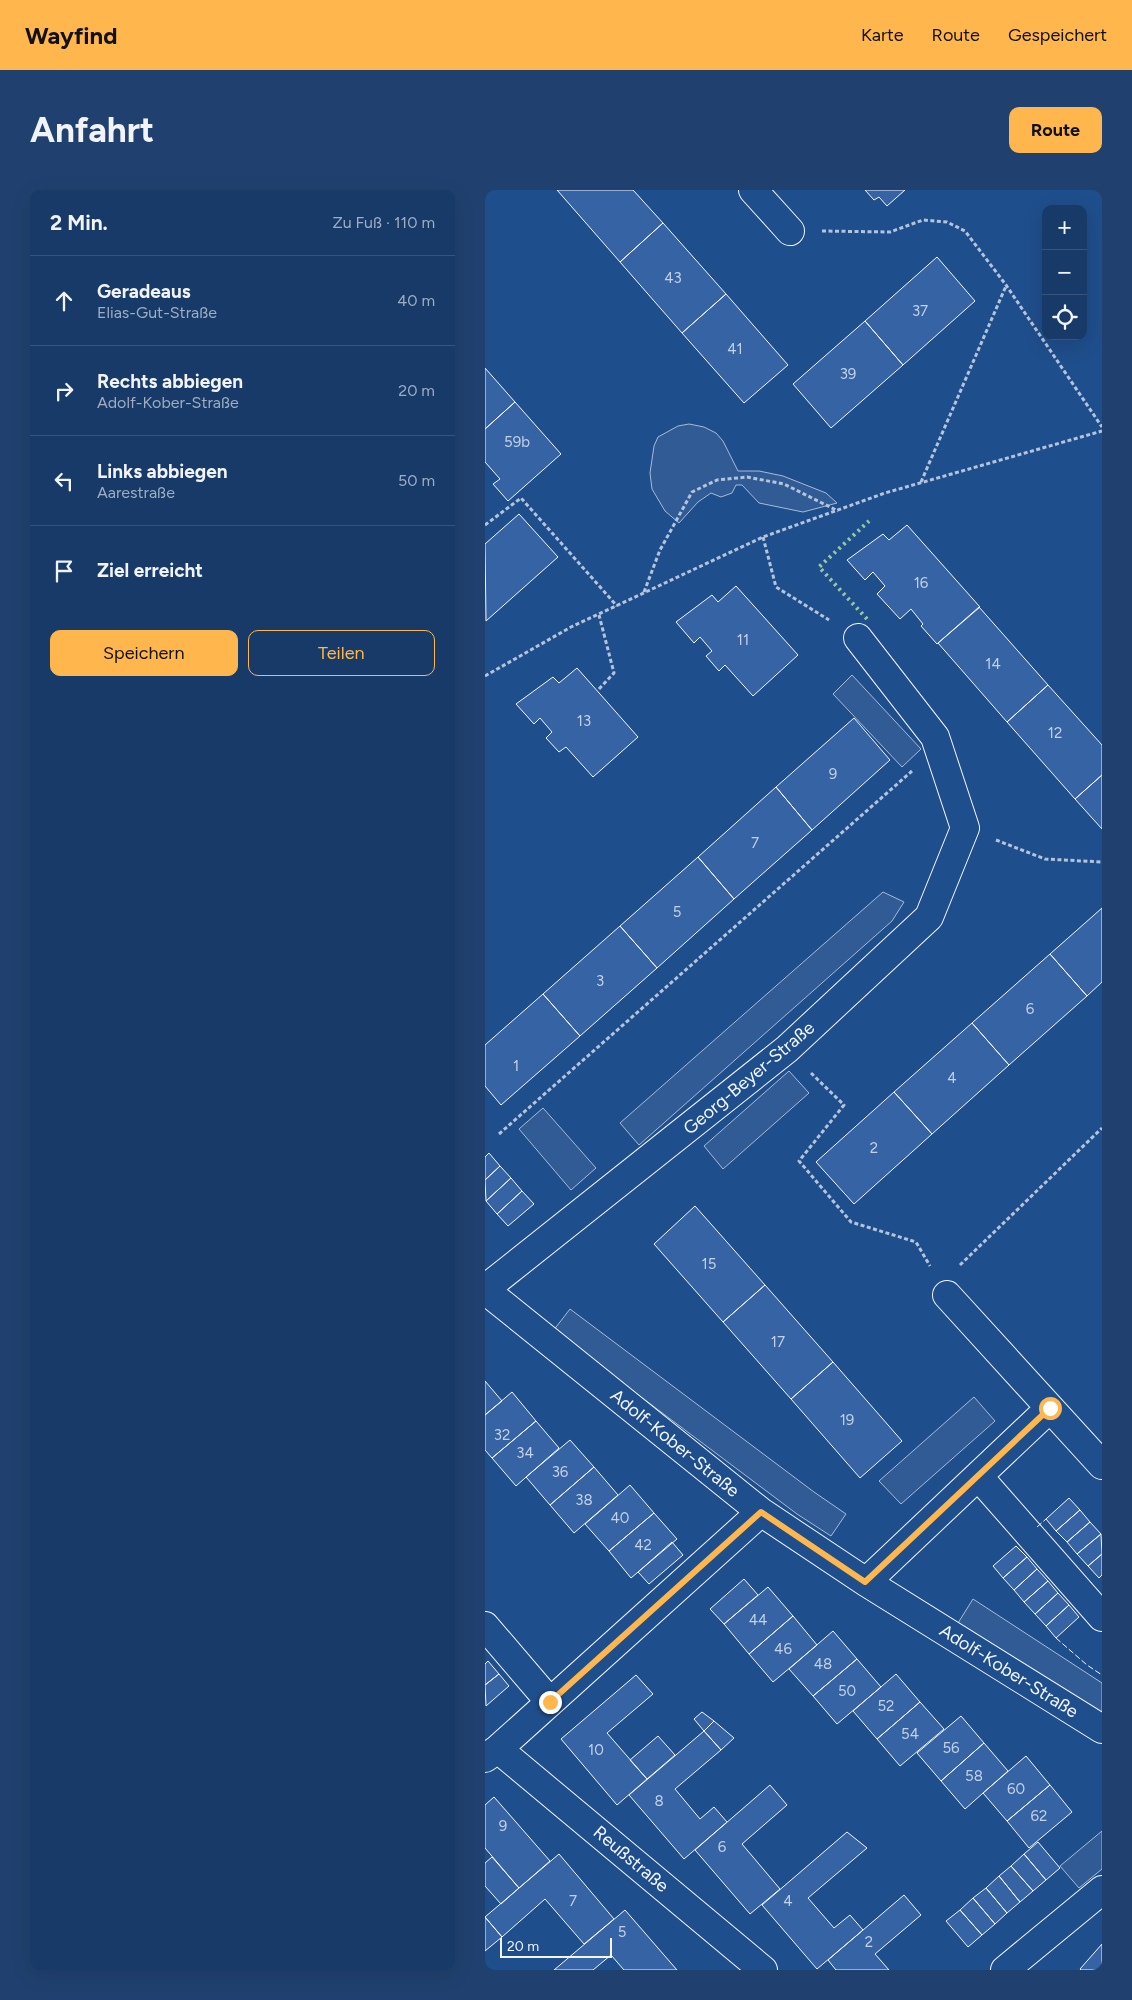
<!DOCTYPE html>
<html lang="de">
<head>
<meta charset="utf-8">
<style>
	body { margin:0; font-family:Figtree,sans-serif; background:#20416f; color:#f1f3f6 }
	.controls { position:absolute; right:15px; top:15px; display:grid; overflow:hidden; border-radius:10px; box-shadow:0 5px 20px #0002 }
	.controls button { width:45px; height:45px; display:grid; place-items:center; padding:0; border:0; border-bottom:1px solid #36547d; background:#173a69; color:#f1f3f6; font:25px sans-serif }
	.scale { position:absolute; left:15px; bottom:12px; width:112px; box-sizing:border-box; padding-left:5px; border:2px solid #f2f6ff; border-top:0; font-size:14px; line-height:18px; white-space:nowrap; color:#f2f6ff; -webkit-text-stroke:4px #1f4e8c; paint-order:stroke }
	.stop { position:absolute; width:15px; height:15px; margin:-11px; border:4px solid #ffb74d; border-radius:50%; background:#fff }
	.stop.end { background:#ffb74d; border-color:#fff; box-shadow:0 1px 5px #0008 }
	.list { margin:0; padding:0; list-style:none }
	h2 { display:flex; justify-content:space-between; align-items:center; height:65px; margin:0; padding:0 20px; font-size:21px }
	h2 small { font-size:16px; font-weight:400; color:#9eadc0 }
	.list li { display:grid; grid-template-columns:32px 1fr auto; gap:15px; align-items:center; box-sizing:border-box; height:90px; padding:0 20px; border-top:1px solid #36547d }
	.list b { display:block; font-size:19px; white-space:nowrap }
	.list p { margin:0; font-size:16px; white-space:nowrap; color:#9eadc0 }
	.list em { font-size:16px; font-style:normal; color:#9eadc0 }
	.actions { display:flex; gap:10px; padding:15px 20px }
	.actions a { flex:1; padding:11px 0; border:1px solid #ffb74d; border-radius:10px; text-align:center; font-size:18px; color:#ffb74d }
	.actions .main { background:#ffb74d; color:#111 }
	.icon { flex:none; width:28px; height:28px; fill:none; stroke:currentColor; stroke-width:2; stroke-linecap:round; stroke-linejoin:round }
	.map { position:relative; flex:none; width:617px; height:1780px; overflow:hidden; border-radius:10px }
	header { display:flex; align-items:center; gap:30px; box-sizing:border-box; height:70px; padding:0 25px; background:#ffb74d; color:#111 }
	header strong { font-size:24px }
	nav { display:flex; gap:28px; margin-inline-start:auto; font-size:18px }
	.intro { display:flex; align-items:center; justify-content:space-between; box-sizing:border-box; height:120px; padding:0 30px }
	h1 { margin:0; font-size:35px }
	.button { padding:12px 22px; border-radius:10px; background:#ffb74d; color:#111; font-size:18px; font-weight:700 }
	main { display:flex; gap:30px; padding:0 30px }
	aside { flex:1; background:#173a69; border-radius:10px; box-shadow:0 5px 20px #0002 }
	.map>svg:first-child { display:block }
	.built { fill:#305b95; stroke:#a8bbd7 }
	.building { fill:#3563a3; stroke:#f2f6ff }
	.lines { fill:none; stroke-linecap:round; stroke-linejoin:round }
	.minor-casing { stroke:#f2f6ff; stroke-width:30 }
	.path { stroke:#b3c4dc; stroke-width:3; stroke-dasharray:4 2.5; stroke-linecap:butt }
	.minor { stroke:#1f4e8c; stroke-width:28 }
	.hedge { stroke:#97c8a6; stroke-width:4; stroke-dasharray:2.5 4; stroke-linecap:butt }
	.fence { stroke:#f2f6ff; stroke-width:1; stroke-dasharray:6 2.5; stroke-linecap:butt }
	.route { stroke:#ffb74d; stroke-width:6 }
	.labels { text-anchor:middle; stroke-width:4; stroke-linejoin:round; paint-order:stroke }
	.number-label { font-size:15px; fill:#c3d1e8 }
	.street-label { font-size:18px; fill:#f2f6ff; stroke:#1f4e8c }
</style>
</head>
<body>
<header>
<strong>Wayfind</strong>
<nav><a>Karte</a><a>Route</a><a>Gespeichert</a></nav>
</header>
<div class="intro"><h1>Anfahrt</h1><a class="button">Route</a></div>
<main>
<aside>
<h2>2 Min.<small>Zu Fuß · 110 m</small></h2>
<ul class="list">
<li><svg class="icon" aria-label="ahead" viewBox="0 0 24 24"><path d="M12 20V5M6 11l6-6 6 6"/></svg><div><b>Geradeaus</b><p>Elias-Gut-Straße</p></div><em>40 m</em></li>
<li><svg class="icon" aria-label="right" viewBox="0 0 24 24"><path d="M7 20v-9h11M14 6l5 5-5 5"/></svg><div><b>Rechts abbiegen</b><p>Adolf-Kober-Straße</p></div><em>20 m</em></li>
<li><svg class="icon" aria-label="left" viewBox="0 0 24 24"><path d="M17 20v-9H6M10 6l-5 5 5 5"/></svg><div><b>Links abbiegen</b><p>Aarestraße</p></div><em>50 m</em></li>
<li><svg class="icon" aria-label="arrive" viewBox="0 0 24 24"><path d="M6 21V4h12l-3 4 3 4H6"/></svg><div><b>Ziel erreicht</b></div></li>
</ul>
<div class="actions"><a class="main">Speichern</a><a>Teilen</a></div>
</aside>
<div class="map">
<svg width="617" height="1780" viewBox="0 0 617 1780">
	<rect width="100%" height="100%" fill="#1f4e8c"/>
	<path class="built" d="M 204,234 L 219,237 L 231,243 L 238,251 L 253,281 L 274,281 L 298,286 L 341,303 L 352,313 L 318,322 L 274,313 L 257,295 L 251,295 L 247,303 L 236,307 L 226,303 L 213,312 L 194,333 L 180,321 L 167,299 L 165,283 L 169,256 L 173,247 L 193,236 Z
		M 367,485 L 436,559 L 417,577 L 348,504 Z
		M 398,702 L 419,712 L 407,731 L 154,955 L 135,933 Z
		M 304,881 L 324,903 L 238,979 L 219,956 Z
		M 58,918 L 111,978 L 86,1000 L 34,939 Z
		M 85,1119 L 329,1302 L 361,1324 L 346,1346 L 312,1324 L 68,1141 Z
		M 489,1207 L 510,1231 L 416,1314 L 394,1291 Z
		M 488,1409 L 617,1493 L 617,1527 L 473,1433 Z
		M 617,1641 L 617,1679 L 594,1698 L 575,1676 Z"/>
	<path class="building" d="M 72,0 L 148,0 L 178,33 L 135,72 Z
		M 380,0 L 420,0 L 402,16 L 394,7 L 389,10 Z
		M 178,33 L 241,104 L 197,143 L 135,72 Z
		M 452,67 L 490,111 L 418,175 L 380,131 Z
		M 241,104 L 303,175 L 259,213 L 197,143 Z
		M 380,131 L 418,175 L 346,238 L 308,194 Z
		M 0,178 L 30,212 L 0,239 Z
		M 30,212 L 76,264 L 23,311 L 8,294 L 15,289 L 0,272 L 0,239 Z
		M 34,324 L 73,367 L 1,431 L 0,354 Z
		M 422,335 L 495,417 L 452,454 L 436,436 L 438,434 L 426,419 L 415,429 L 392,404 L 400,396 L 388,382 L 380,390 L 362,370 L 398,344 L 404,350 Z
		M 251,396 L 313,465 L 268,506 L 240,475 L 234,481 L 221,466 L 227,461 L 215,447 L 209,453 L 191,432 L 227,405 L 233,412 Z
		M 494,417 L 563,495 L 522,532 L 453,453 Z
		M 92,478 L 153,547 L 108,587 L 81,557 L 74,562 L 61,548 L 67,542 L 55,528 L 49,534 L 31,514 L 68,487 L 74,493 Z
		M 563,495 L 617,555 L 617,585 L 590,609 L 522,532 Z
		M 369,528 L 405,570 L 327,640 L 291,597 Z
		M 617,585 L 617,639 L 590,609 Z
		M 291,597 L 327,640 L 249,709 L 213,667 Z
		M 213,667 L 249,709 L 172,778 L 135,736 Z
		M 617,718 L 617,792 L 602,806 L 565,764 Z
		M 135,736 L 172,778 L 95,846 L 58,804 Z
		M 565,764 L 602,806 L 524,875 L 487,833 Z
		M 58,804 L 95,846 L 16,915 L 0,896 L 0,855 Z
		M 487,833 L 524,875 L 447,944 L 409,902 Z
		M 409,902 L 447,944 L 369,1014 L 331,972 Z
		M 4,963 L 15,976 L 0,990 L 0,967 Z
		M 15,976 L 26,988 L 1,1011 L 0,990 Z
		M 26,988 L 37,1001 L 12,1024 L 1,1011 Z
		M 37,1001 L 49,1014 L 23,1036 L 12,1024 Z
		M 210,1016 L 280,1095 L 238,1132 L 169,1054 Z
		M 280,1095 L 348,1172 L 306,1209 L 238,1132 Z
		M 348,1172 L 417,1251 L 375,1288 L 306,1209 Z
		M 0,1191 L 17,1211 L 0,1225 Z
		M 27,1202 L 51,1231 L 7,1268 L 0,1260 L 0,1225 Z
		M 51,1231 L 74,1258 L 31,1296 L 7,1268 Z
		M 85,1250 L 109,1277 L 65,1315 L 41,1287 Z
		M 109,1277 L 133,1305 L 89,1343 L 65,1315 Z
		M 145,1295 L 169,1323 L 124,1361 L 100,1334 Z
		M 584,1308 L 595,1320 L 571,1341 L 561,1329 Z
		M 595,1320 L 605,1332 L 582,1352 L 571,1341 Z
		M 169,1323 L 192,1349 L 146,1388 L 124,1361 Z
		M 605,1332 L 616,1344 L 592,1364 L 582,1352 Z
		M 616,1344 L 617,1364 L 603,1376 L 592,1364 Z
		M 187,1352 L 198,1365 L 164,1394 L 153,1382 Z
		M 531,1356 L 542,1367 L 518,1388 L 508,1376 Z
		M 617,1364 L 617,1385 L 614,1388 L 603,1376 Z
		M 542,1367 L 552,1379 L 529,1400 L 518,1388 Z
		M 552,1379 L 563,1391 L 539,1412 L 529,1400 Z
		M 259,1389 L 273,1405 L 239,1434 L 225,1419 Z
		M 563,1391 L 573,1403 L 550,1424 L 539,1412 Z
		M 283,1397 L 308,1426 L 264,1464 L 239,1434 Z
		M 573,1403 L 584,1415 L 561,1436 L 550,1424 Z
		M 584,1415 L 594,1427 L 571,1448 L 561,1436 Z
		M 308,1426 L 332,1455 L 288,1492 L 264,1464 Z
		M 348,1441 L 372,1469 L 328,1506 L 304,1479 Z
		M 372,1469 L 396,1497 L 352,1534 L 328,1506 Z
		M 3,1471 L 14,1484 L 0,1495 L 0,1474 Z
		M 14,1484 L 24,1496 L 1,1516 L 0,1495 Z
		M 411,1484 L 435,1512 L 392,1549 L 368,1521 Z
		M 151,1485 L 168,1504 L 122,1543 L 162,1589 L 132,1615 L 76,1549 Z
		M 435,1512 L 459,1539 L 415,1576 L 392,1549 Z
		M 217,1522 L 229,1531 L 219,1541 L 209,1529 Z
		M 476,1526 L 499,1553 L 456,1591 L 432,1563 Z
		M 229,1531 L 249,1548 L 236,1560 L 219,1541 Z
		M 219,1541 L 236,1560 L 190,1599 L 215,1629 L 229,1617 L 242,1632 L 199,1669 L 144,1605 Z
		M 173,1546 L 190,1565 L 162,1589 L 145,1570 Z
		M 499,1553 L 523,1581 L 480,1619 L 456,1591 Z
		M 541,1566 L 565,1595 L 522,1631 L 498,1603 Z
		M 285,1595 L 302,1615 L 257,1654 L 295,1699 L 265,1724 L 210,1660 Z
		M 565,1595 L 587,1622 L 544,1658 L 522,1631 Z
		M 9,1607 L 65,1671 L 34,1698 L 0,1658 L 0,1615 Z
		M 362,1642 L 382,1658 L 323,1708 L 349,1738 L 365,1725 L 378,1740 L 332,1779 L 277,1715 Z
		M 553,1652 L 575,1678 L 561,1690 L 539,1664 Z
		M 74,1664 L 129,1729 L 99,1754 L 60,1709 L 17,1747 L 0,1727 Z
		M 539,1664 L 561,1690 L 548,1701 L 526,1676 Z
		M 7,1667 L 34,1698 L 16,1714 L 0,1696 L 0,1673 Z
		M 526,1676 L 548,1701 L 535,1712 L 514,1686 Z
		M 514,1686 L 535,1712 L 522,1723 L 501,1698 Z
		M 501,1698 L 522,1723 L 510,1734 L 488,1708 Z
		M 419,1705 L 436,1725 L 390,1764 L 404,1780 L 351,1780 L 343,1770 Z
		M 488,1708 L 510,1734 L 497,1745 L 475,1720 Z
		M 140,1720 L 192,1780 L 139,1780 L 126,1765 L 108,1780 L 69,1780 Z
		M 475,1720 L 497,1745 L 483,1757 L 461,1731 Z
		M 0,1727 L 17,1747 L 0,1761 Z
		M 617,1754 L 617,1780 L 596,1780 L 595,1779 Z"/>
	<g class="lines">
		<g class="minor-casing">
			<path id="minor" d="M 268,0 L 305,41
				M 0,1099 L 302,859 L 444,727 L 480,638 L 450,547 L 373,448
				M 0,1100 L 276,1322 L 381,1392 L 617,1539
				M 462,1105 L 617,1275
				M 493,1286 L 617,1427
				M 381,1392 L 565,1218
				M 0,1436 L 65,1512
				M 13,1559 L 278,1780
				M 0,1568 L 13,1559 L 276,1322
				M 520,1780 L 617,1700"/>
		</g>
		<path class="path" d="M 337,41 L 405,42 L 438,30 L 462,32 L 480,41 L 521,95 L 617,237
			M 436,292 L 521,96
			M 0,335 L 36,308 L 132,416
			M 278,347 L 291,397 L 344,430
			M 159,402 L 175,360 L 207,302 L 232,290 L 262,287 L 299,294 L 353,321
			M 0,486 L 86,437 L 278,347 L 400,303 L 617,241
			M 114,499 L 129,483 L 114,425
			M 511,650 L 560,669 L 617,672
			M 326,883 L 359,915 L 314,971 L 366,1032 L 431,1052 L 445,1076
			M 14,944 L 427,581
			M 475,1075 L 617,938"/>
		<use href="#minor" class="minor"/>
		<path class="hedge" d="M 382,429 L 334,377 L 384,331"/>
		<path class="fence" d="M 552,1337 L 561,1329
			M 571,1448 L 602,1475 L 617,1485"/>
	</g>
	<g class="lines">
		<path class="route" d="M 65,1512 L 276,1322 L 380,1392 L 565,1218"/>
	</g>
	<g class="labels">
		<g class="number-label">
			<text x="188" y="93">43</text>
			<text x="435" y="126">37</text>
			<text x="250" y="164">41</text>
			<text x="363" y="189">39</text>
			<text x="32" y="257">59b</text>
			<text x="436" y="398">16</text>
			<text x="258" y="455">11</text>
			<text x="508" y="479">14</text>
			<text x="99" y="536">13</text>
			<text x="570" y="548">12</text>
			<text x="348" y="589">9</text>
			<text x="270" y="658">7</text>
			<text x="192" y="727">5</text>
			<text x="115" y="796">3</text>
			<text x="545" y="824">6</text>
			<text x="31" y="881">1</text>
			<text x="467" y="893">4</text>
			<text x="389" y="963">2</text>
			<text x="224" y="1079">15</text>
			<text x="293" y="1157">17</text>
			<text x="362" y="1235">19</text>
			<text x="17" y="1250">32</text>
			<text x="40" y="1268">34</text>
			<text x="75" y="1287">36</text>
			<text x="99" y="1315">38</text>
			<text x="135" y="1333">40</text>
			<text x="158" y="1360">42</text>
			<text x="273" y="1435">44</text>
			<text x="298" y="1464">46</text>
			<text x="338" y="1479">48</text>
			<text x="362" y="1506">50</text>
			<text x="401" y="1521">52</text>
			<text x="425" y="1549">54</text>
			<text x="466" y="1563">56</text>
			<text x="111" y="1565">10</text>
			<text x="489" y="1591">58</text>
			<text x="531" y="1604">60</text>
			<text x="174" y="1616">8</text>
			<text x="554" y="1631">62</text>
			<text x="18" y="1641">9</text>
			<text x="237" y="1662">6</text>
			<text x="88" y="1716">7</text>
			<text x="303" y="1716">4</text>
			<text x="137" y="1747">5</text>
			<text x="384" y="1757">2</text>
		</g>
		<g class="street-label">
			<text transform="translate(264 888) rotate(-40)" y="6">Georg-Beyer-Straße</text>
			<text transform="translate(190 1253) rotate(39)" y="6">Adolf-Kober-Straße</text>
			<text transform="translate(524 1481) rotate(32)" y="6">Adolf-Kober-Straße</text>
			<text transform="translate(146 1669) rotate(40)" y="6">Reußstraße</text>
		</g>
	</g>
</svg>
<div class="controls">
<button>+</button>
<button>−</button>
<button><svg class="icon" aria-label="locate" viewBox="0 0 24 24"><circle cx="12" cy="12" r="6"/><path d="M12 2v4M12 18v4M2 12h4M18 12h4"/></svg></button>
</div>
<div class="scale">20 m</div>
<div class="stop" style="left:565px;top:1218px"></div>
<div class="stop end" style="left:65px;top:1512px"></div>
</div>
</main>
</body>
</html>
